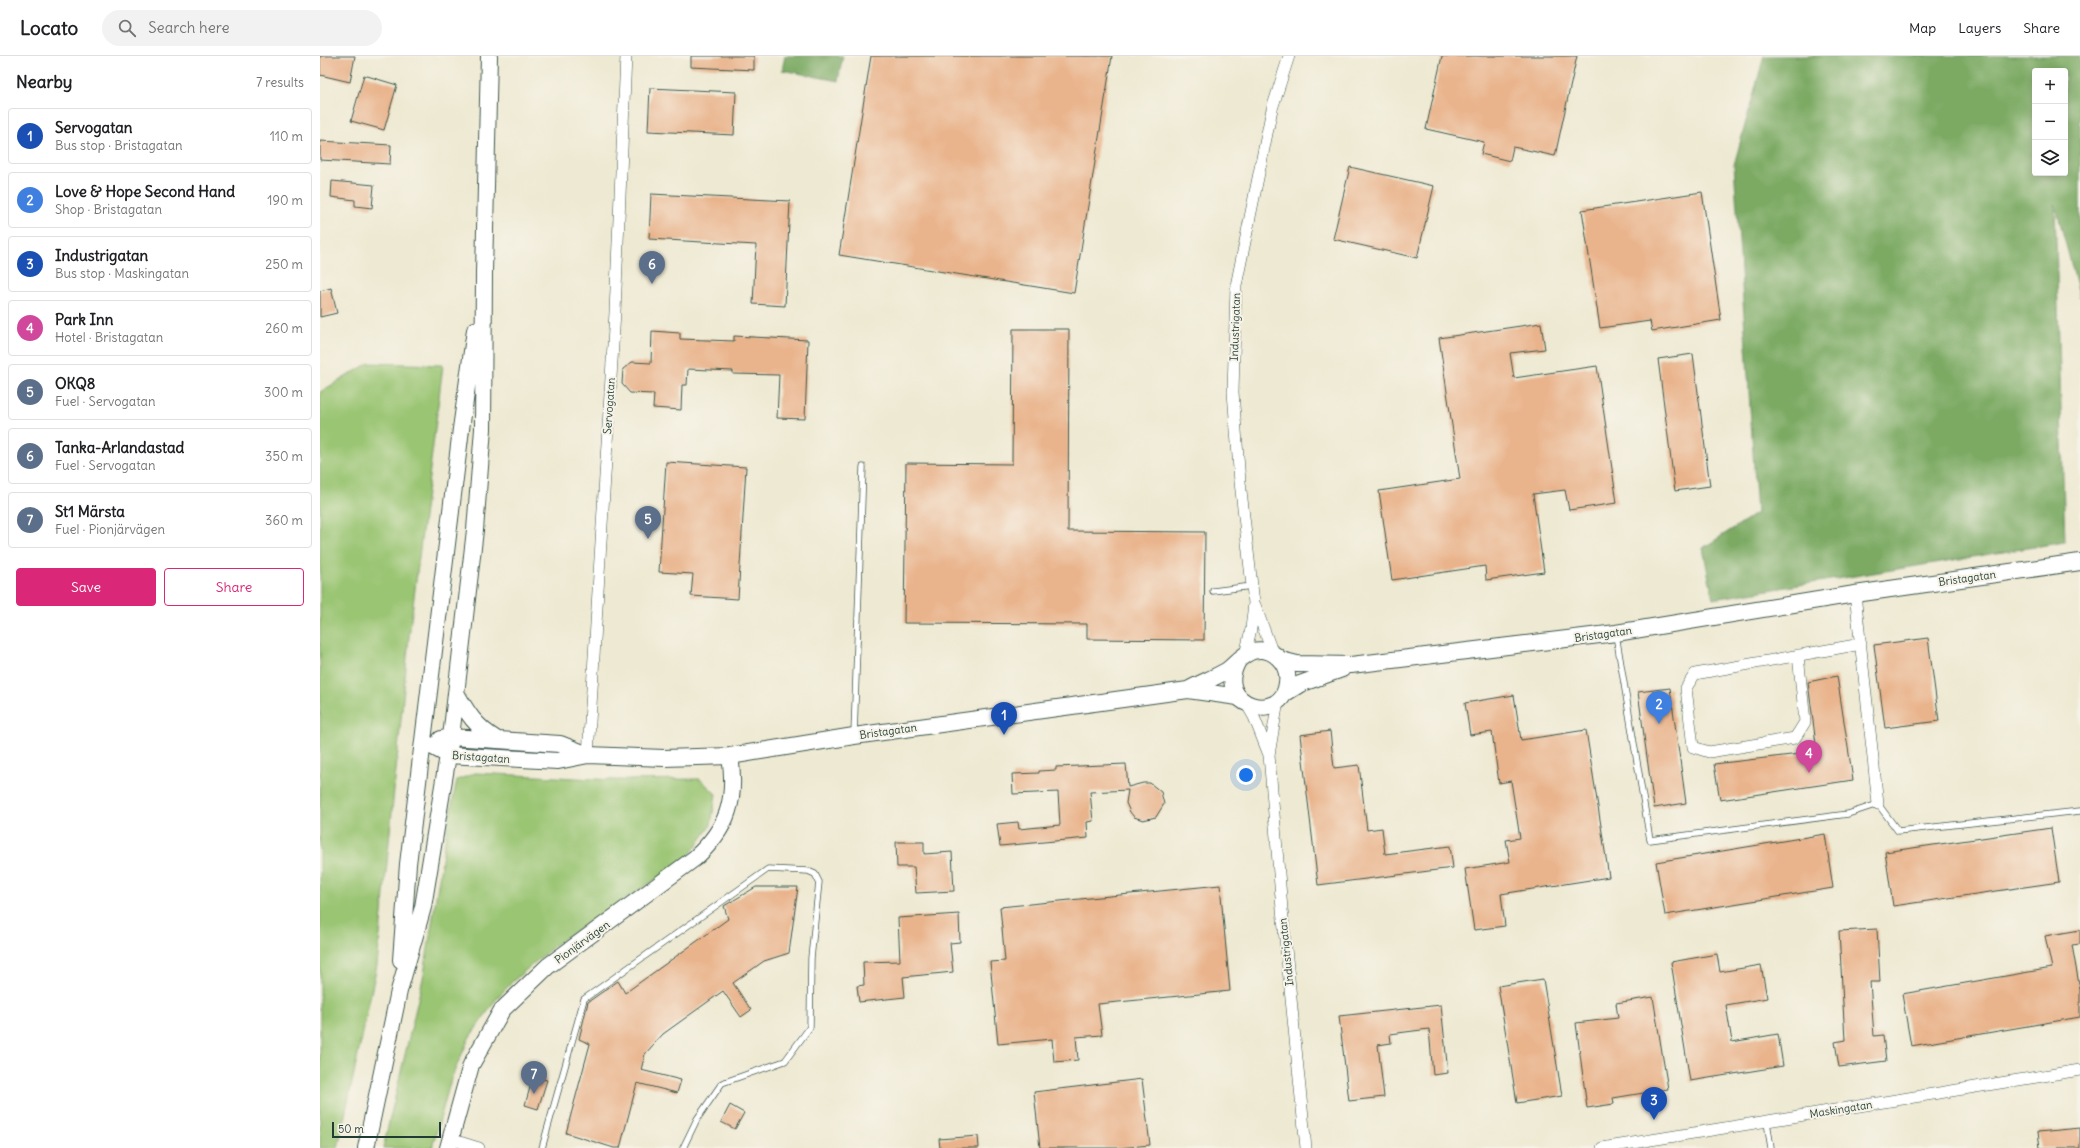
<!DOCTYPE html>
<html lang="en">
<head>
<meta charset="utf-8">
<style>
	body { margin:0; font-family:Delius,sans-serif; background:#f2f2f2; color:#202124 }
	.controls { position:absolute; right:12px; top:12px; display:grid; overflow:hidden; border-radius:4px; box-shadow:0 2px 10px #0003 }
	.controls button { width:36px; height:36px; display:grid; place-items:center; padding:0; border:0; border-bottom:1px solid #e0e0e0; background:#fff; color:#202124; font:20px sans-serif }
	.scale { position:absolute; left:12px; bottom:10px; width:109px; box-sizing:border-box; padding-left:4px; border:2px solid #1f3d34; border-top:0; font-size:11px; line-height:14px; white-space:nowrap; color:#1f3d34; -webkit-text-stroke:3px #f7f3e8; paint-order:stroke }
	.you { position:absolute; left:926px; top:719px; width:14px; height:14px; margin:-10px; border:3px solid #fff; border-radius:50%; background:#1a73e8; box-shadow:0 0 0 6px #1a73e833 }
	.badge { display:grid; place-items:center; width:26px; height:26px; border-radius:50%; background:#db2777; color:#fff; font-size:13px; font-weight:700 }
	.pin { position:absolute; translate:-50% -33px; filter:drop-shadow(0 1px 2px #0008) }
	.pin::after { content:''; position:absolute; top:21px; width:14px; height:12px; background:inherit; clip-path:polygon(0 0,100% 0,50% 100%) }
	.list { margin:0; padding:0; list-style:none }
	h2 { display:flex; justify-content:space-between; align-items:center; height:52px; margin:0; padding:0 16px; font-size:17px }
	h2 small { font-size:13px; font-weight:400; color:#757577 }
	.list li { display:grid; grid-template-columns:26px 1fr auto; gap:12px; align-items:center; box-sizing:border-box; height:56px; margin:0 8px 8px; padding:0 8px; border:1px solid #e0e0e0; border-radius:4px }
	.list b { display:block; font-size:15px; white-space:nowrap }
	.list p { margin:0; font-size:13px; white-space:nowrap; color:#757577 }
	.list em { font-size:13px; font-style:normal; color:#757577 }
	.actions { display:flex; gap:8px; padding:12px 16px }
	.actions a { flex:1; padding:9px 0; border:1px solid #db2777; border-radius:4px; text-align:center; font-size:14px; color:#db2777 }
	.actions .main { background:#db2777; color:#fff }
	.icon { flex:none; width:22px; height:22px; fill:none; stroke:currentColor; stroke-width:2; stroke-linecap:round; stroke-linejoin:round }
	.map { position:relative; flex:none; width:1760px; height:1092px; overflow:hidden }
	header { display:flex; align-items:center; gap:24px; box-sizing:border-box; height:56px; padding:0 20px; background:#fff; border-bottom:1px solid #e0e0e0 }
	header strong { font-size:19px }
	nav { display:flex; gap:22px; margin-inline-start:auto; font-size:14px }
	.search { width:280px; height:36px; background:#f2f2f2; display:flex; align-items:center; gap:10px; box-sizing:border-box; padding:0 14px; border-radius:22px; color:#757577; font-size:15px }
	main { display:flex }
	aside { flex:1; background:#fff }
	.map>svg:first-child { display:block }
	.green { fill:#9ac572; stroke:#5c8153 }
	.forest { fill:#7baa64; stroke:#4d744c; fill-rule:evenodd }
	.building { fill:#e9b38b }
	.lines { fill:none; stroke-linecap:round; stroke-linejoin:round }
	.lane-casing { stroke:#3e574c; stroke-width:7 }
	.street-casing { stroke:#3e574c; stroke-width:12 }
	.secondary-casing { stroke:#3e574c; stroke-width:18 }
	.lane { stroke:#fff; stroke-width:5.5 }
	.street { stroke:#fff; stroke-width:11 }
	.secondary { stroke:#fff; stroke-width:16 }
	.labels { text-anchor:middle; stroke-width:4; stroke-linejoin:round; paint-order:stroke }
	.street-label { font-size:11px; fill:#1f3d34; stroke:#f7f3e8 }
</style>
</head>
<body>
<header>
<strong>Locato</strong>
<div class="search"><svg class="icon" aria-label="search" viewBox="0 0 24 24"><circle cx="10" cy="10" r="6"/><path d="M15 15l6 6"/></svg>Search here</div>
<nav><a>Map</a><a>Layers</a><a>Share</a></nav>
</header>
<main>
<aside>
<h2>Nearby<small>7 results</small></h2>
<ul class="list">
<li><span class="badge" style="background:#1a4fb4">1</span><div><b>Servogatan</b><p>Bus stop · Bristagatan</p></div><em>110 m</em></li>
<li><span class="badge" style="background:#3f7fe0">2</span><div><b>Love &amp; Hope Second Hand</b><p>Shop · Bristagatan</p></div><em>190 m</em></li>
<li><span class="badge" style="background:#1a4fb4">3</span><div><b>Industrigatan</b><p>Bus stop · Maskingatan</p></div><em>250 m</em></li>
<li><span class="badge" style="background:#d1479c">4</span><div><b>Park Inn</b><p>Hotel · Bristagatan</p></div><em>260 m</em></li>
<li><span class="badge" style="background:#5c6f8a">5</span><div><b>OKQ8</b><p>Fuel · Servogatan</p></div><em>300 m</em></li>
<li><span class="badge" style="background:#5c6f8a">6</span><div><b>Tanka-Arlandastad</b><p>Fuel · Servogatan</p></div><em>350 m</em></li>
<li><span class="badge" style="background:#5c6f8a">7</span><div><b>St1 Märsta</b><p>Fuel · Pionjärvägen</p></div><em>360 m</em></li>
</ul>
<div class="actions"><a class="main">Save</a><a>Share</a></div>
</aside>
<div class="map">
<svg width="1760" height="1092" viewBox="0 0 1760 1092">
	<rect width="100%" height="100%" fill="#f7f3e8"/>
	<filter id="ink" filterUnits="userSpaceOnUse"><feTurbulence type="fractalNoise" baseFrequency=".025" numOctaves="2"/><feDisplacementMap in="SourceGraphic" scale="8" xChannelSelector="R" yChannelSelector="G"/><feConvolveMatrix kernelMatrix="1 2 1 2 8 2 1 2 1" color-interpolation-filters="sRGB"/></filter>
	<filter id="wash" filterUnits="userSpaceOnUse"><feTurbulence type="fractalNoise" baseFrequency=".012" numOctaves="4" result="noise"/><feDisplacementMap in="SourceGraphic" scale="16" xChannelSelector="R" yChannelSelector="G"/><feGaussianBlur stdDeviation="0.9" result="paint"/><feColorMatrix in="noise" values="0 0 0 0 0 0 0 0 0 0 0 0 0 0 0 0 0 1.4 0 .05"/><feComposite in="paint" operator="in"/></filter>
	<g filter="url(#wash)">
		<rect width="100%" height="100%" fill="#eee9d2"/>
		<path class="green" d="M 49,307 L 123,309 L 89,581 L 57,909 L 18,1092 L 0,1092 L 0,336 Z
			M 155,717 L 295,724 L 380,723 L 396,738 L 391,769 L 366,804 L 240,885 L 193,925 L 178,941 L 149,982 L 131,1023 L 112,1092 L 63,1092 L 104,918 L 127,772 L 137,724 Z"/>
		<path class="forest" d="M 465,0 L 523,0 L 518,25 L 462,14 Z
			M 1444,0 L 1760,0 L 1760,241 L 1735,148 L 1745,486 L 1393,543 L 1383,492 L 1437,457 L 1414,109 ZM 1715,15 L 1745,15 L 1745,117 L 1715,117 Z"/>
		<g id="blocks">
			<path class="building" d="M 0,0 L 35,0 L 30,26 L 0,19 Z
				M 371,0 L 434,0 L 434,14 L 371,11 Z
				M 551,0 L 792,0 L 754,237 L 519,199 Z
				M 1122,0 L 1257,0 L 1235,100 L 1193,91 L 1190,105 L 1161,98 L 1164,86 L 1106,73 Z
				M 44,19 L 77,29 L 64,74 L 31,65 Z
				M 330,32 L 416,36 L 414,79 L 328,75 Z
				M 0,85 L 71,89 L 70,108 L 0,104 Z
				M 1030,111 L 1114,130 L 1097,202 L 1013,183 Z
				M 12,125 L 54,129 L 52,152 L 35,150 L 35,144 L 11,141 Z
				M 1382,136 L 1401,264 L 1332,275 L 1330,265 L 1280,272 L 1262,154 Z
				M 331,138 L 470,145 L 465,250 L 433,248 L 436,189 L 329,183 Z
				M 11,232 L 17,257 L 0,261 L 0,235 Z
				M 1221,267 L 1225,293 L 1190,297 L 1194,322 L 1277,310 L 1297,447 L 1249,454 L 1245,434 L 1213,438 L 1224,516 L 1166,524 L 1165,510 L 1072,524 L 1059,435 L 1140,423 L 1119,282 Z
				M 693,273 L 749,273 L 748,475 L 885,476 L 884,584 L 767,583 L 767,568 L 584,567 L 586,407 L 692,408 Z
				M 332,275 L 360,277 L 360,283 L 414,285 L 414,280 L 488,284 L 485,363 L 457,362 L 459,319 L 413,318 L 413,315 L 368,313 L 367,329 L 362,329 L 361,354 L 333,352 L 334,338 L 310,337 L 302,328 L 303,313 L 312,306 L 331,307 Z
				M 1373,298 L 1390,430 L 1355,435 L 1338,303 Z
				M 346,406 L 426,411 L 418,543 L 371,540 L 373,518 L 339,516 Z
				M 1608,582 L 1619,665 L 1565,672 L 1554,589 Z
				M 1517,620 L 1533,724 L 1400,744 L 1394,708 L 1497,696 L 1488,626 Z
				M 1350,632 L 1366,747 L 1334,752 L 1318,636 Z
				M 1194,639 L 1201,684 L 1266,674 L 1289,821 L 1181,838 L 1185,870 L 1154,874 L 1145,813 L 1190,806 L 1186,784 L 1200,782 L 1191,725 L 1179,727 L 1172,676 L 1150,679 L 1145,647 Z
				M 1010,675 L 1014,712 L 1039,709 L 1047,774 L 1062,772 L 1065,798 L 1130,790 L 1133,812 L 998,829 L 980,679 Z
				M 806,708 L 808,731 L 823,727 L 830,727 L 841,736 L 844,748 L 836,761 L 823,764 L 814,761 L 810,756 L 806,747 L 808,734 L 770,736 L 773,765 L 767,766 L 768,782 L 680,790 L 677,768 L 698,766 L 699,773 L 740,769 L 738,736 L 693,738 L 692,718 L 719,717 L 719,715 L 736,714 L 736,711 Z
				M 1731,772 L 1739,826 L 1573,850 L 1565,796 Z
				M 1505,778 L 1513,832 L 1345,859 L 1336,806 Z
				M 576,786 L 604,786 L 604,798 L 632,796 L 634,835 L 596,837 L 594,811 L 577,811 Z
				M 900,829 L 910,935 L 778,948 L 782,979 L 756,981 L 758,1004 L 734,1006 L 732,983 L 678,988 L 670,906 L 685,905 L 680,851 Z
				M 436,831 L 478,831 L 469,897 L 444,905 L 413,927 L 431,954 L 421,961 L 403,935 L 343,978 L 325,998 L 321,1014 L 361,1024 L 357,1037 L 317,1027 L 300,1092 L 294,1092 L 246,1077 L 270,988 L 259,983 L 268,946 L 298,925 L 305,937 L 408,863 L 404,850 Z
				M 639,858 L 640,886 L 630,887 L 633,916 L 583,921 L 585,941 L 539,946 L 537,930 L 544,929 L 543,906 L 580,905 L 578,862 Z
				M 1557,873 L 1560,926 L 1550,926 L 1554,980 L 1563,979 L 1566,1005 L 1519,1011 L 1515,986 L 1525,984 L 1519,875 Z
				M 1760,874 L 1760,888 L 1752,889 L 1760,934 L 1760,961 L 1591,990 L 1582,938 L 1732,912 L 1725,880 Z
				M 1397,898 L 1400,916 L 1441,909 L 1447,942 L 1406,949 L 1412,986 L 1458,978 L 1463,1010 L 1370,1025 L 1351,906 Z
				M 1223,923 L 1242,1040 L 1197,1047 L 1178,930 Z
				M 1333,941 L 1348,1033 L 1293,1042 L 1294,1048 L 1267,1052 L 1256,967 L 1298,962 L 1296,947 Z
				M 1121,949 L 1128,1017 L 1113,1019 L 1109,973 L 1070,978 L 1071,987 L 1058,989 L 1064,1041 L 1029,1045 L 1019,960 Z
				M 213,1021 L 227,1024 L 218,1053 L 205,1049 Z
				M 822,1023 L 830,1089 L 799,1092 L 720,1092 L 714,1036 Z
				M 410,1049 L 424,1057 L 415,1073 L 401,1066 Z
				M 1760,1072 L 1760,1092 L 1720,1092 L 1718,1076 Z
				M 658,1080 L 659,1092 L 620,1092 L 619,1083 Z"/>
		</g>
	</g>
	<g filter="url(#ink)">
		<use href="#blocks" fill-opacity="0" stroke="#3e574c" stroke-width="1"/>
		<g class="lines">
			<g class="lane-casing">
				<path id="lane" d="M 893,535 L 932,530
					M 1296,579 L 1330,784 L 1528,758 L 1558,748 L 1578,775 L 1760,755
					M 534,679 L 543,411
					M 1447,1066 L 1451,1092
					M 222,1092 L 264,943 L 448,813 L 488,815 L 495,818 L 499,826 L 491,902 L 490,971 L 465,1005 L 402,1027 L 377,1063 L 363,1092"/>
			</g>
			<g class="street-casing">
				<path id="street" d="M 1535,538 L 1558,748
					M 935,549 L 953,598
					M 925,599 L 931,573 L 934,547 L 920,426 L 913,336 L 916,230 L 952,53 L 969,0
					M 1478,599 L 1485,666 L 1475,682 L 1389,696 L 1373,691 L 1366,632 L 1375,618 L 1541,588
					M 958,645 L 949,699 L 962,853 L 986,1092
					M 926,647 L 934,661 L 949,699
					M 268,699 L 295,256 L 306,0
					M 130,1083 L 159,1092
					M 1282,1092 L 1760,1014"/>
			</g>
			<g class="secondary-casing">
				<path id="secondary" d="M 961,604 L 977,608 L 1031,609 L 1296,577 L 1535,538 L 1760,506
					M 868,634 C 880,627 894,622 906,615 C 915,609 922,598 933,595 C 953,590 970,608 967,627 C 963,669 892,651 918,605
					M 136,637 C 148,658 155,670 176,683
					M 964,638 L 980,628 L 1022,613
					M 121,683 L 131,681 L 240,688 L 268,699
					M 104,686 L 128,699 L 238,705 L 268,699 L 344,702 L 410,700 L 534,680 L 868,634 L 918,641
					M 81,904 L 88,808 L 141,373 L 155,274
					M 46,1092 L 79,935 L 103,851 L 131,681 L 155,474 L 163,373 L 164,217 L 169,0
					M 128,1092 L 151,1009 L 182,954 L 228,910 L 375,802 C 408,772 417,744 410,700"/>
			</g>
			<use href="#lane" class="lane"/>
			<use href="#street" class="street"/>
			<use href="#secondary" class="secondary"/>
		</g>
	</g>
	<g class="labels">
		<g class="street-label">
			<text transform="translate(915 271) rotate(-88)" y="4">Industrigatan</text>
			<text transform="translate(289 350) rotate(-86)" y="4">Servogatan</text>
			<text transform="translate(1647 522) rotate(-8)" y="4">Bristagatan</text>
			<text transform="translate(1283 578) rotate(-8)" y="4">Bristagatan</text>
			<text transform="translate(568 675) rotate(-8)" y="4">Bristagatan</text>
			<text transform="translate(161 701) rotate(4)" y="4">Bristagatan</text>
			<text transform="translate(262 886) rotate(-36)" y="4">Pionjärvägen</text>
			<text transform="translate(966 896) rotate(-96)" y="4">Industrigatan</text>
			<text transform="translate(1521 1053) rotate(-9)" y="4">Maskingatan</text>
		</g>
	</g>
</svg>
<div class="controls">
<button>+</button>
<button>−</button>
<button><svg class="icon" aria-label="layers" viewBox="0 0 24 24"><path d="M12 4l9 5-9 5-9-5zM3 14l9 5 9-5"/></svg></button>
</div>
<div class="scale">50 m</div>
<div class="you"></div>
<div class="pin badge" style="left:684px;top:679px;background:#1a4fb4">1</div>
<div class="pin badge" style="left:1339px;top:668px;background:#3f7fe0">2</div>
<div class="pin badge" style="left:1334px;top:1064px;background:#1a4fb4">3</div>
<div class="pin badge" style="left:1489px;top:717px;background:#d1479c">4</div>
<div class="pin badge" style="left:328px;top:483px;background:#5c6f8a">5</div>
<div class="pin badge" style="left:332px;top:228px;background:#5c6f8a">6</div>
<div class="pin badge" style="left:214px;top:1038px;background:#5c6f8a">7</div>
</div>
</main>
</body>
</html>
